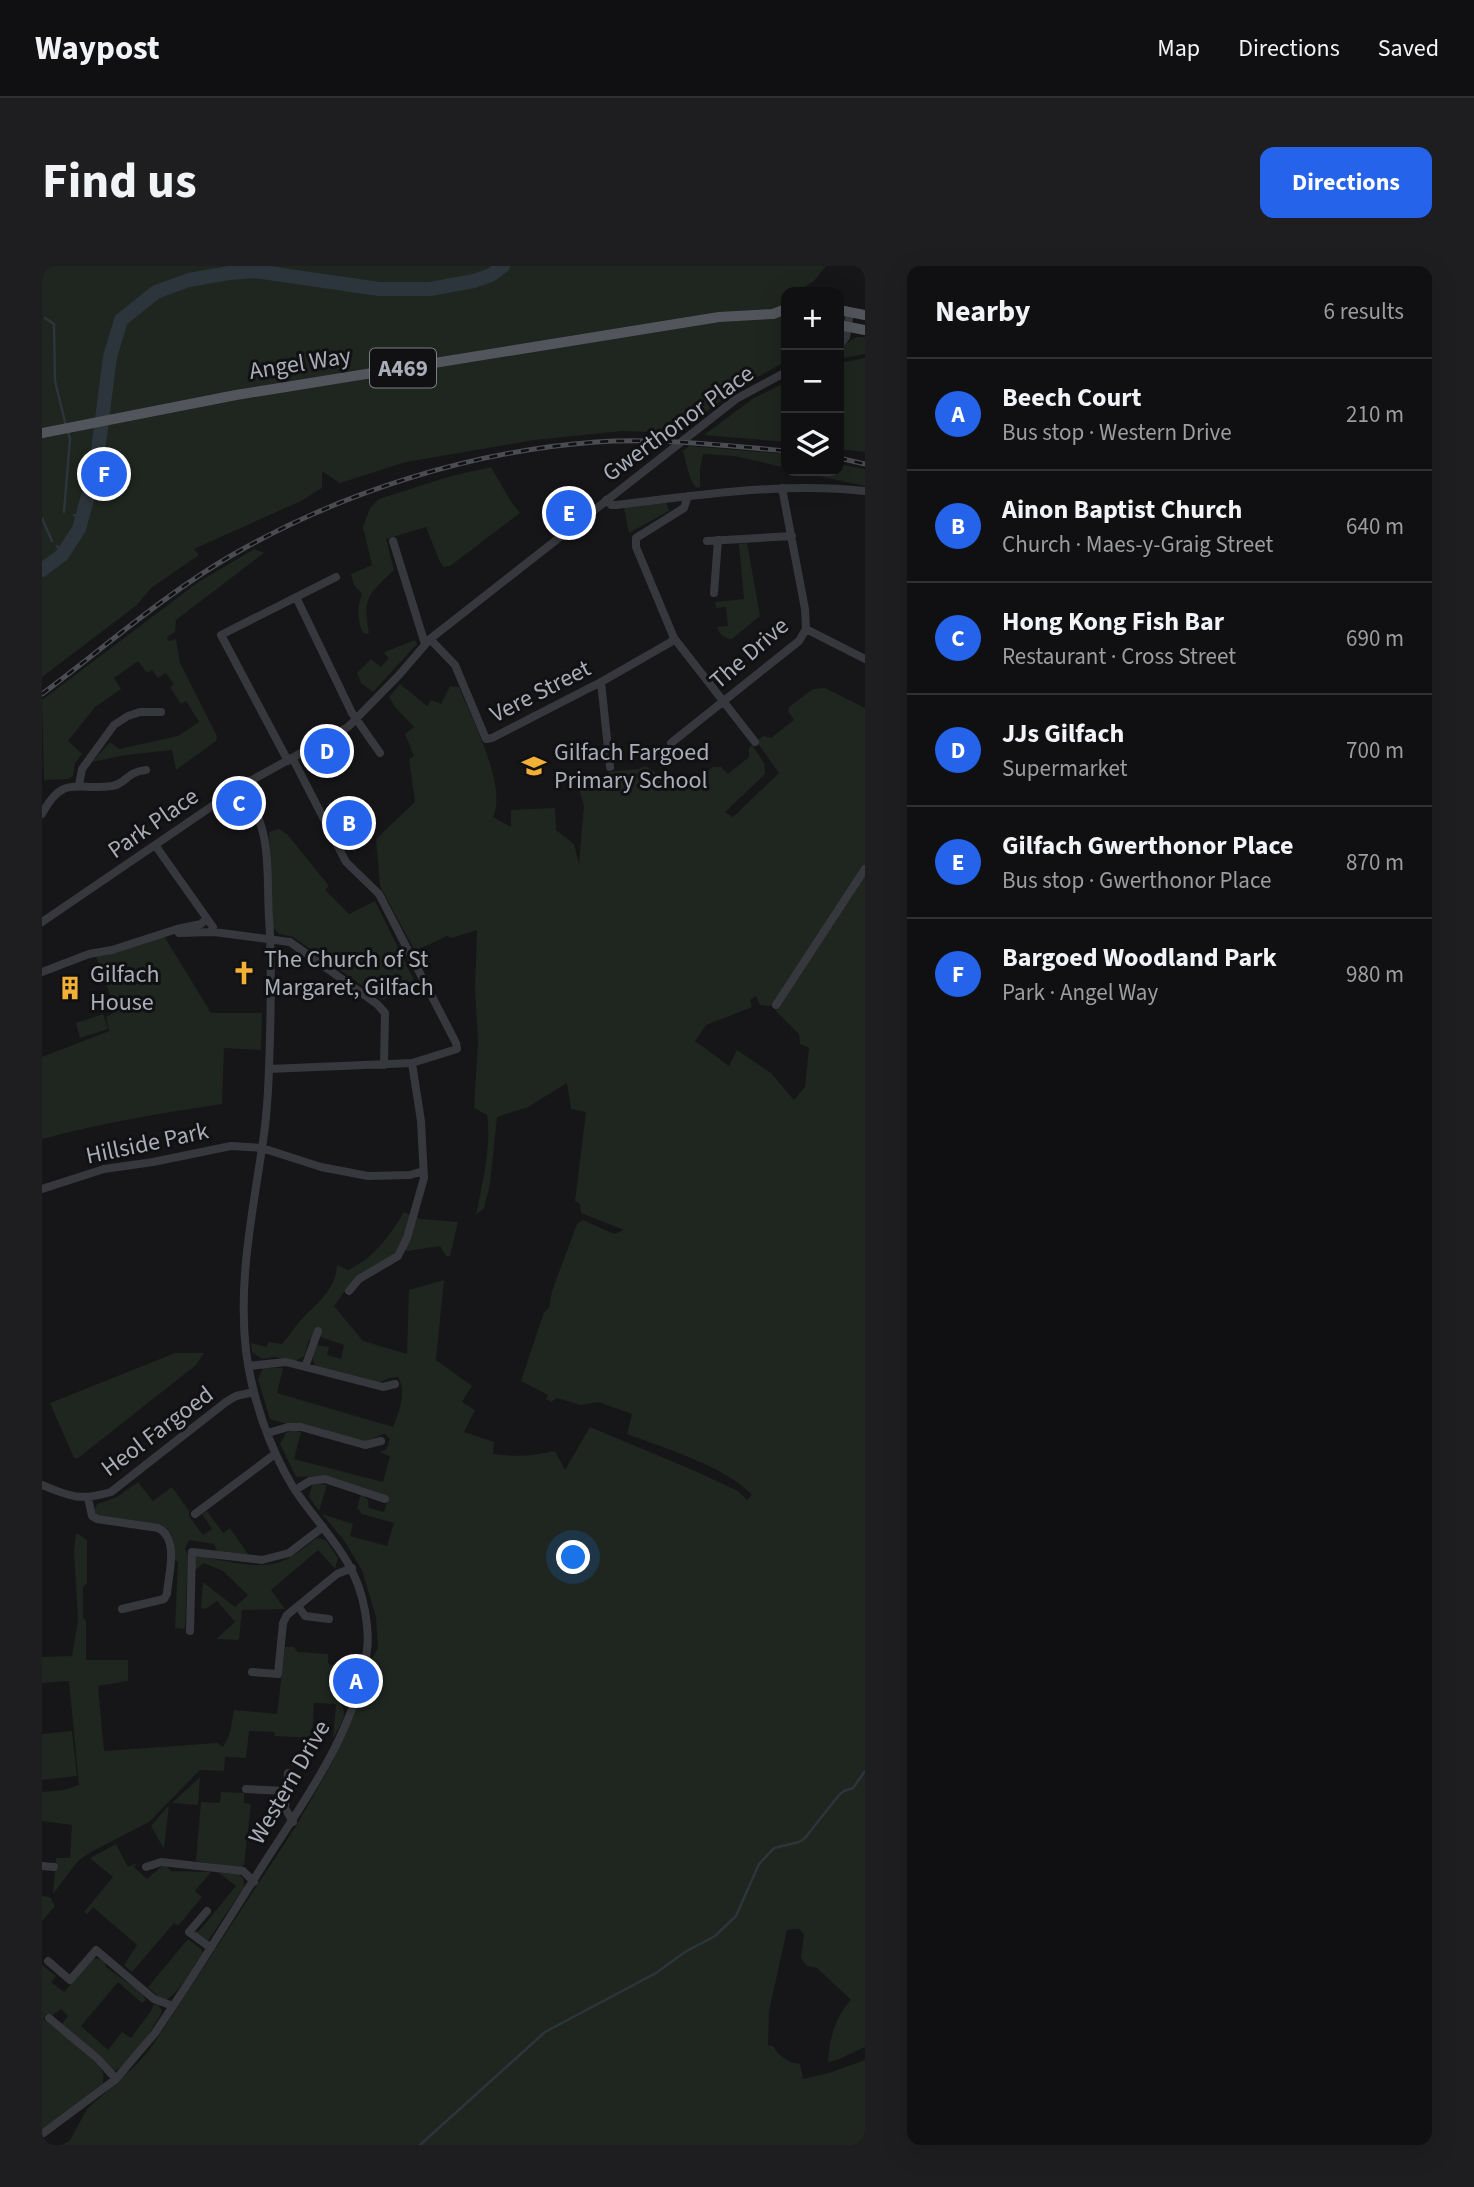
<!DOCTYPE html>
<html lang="en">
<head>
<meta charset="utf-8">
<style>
	body { margin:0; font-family:"Source Sans 3",sans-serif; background:#1e1e20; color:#f1f3f6 }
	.controls { position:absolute; right:21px; top:21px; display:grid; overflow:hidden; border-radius:14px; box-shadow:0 7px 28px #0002 }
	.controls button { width:63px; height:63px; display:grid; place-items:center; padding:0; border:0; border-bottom:2px solid #303032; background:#101012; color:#f1f3f6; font:35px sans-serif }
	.you { position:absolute; left:532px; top:1292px; width:24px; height:24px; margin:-18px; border:5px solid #fff; border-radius:50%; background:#1a73e8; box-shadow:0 0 0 10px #1a73e833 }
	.badge { display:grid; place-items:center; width:46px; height:46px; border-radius:50%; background:#2563eb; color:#fff; font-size:23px; font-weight:700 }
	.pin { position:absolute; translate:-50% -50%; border:4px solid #fff; box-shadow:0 2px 7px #0006 }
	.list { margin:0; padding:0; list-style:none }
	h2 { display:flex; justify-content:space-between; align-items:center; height:91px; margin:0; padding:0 28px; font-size:30px }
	h2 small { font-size:23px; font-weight:400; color:#9c9d9f }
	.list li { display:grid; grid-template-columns:46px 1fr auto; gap:21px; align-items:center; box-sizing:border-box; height:112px; padding:0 28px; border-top:2px solid #303032 }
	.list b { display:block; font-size:26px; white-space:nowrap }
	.list p { margin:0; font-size:23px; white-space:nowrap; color:#9c9d9f }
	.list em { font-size:23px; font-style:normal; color:#9c9d9f }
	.icon { flex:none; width:38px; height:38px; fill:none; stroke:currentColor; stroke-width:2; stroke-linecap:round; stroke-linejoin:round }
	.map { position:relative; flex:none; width:823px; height:1879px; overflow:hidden; border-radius:14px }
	header { display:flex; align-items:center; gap:42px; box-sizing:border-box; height:98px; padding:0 35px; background:#101012; border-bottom:2px solid #303032 }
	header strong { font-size:33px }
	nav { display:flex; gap:38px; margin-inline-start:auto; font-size:24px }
	.intro { display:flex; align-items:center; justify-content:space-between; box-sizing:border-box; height:168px; padding:0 42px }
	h1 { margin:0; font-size:49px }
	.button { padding:18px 32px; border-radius:14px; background:#2563eb; color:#fff; font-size:24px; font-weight:700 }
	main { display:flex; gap:42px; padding:0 42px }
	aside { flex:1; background:#101012; border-radius:14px; box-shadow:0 7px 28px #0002 }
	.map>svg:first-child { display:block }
	.green { fill:#1e261f }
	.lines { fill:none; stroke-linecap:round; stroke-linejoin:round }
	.stream { stroke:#2c353c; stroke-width:2.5 }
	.river { stroke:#2c353c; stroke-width:14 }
	.minor { stroke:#37383d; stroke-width:8 }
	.major { stroke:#53555c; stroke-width:10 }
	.rail-casing { stroke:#4a4c52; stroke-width:5 }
	.rail { stroke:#111113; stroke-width:2.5; stroke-dasharray:8; stroke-linecap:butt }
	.labels { text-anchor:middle; stroke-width:6; stroke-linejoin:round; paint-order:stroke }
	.shield { fill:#111113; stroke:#7b7e86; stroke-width:2 }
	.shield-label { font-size:23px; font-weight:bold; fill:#a8adb8 }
	.street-label { font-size:24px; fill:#a8adb8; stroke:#111113 }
	.poi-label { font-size:24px; fill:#a8adb8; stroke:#111113; text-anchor:start }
</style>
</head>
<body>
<header>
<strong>Waypost</strong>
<nav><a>Map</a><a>Directions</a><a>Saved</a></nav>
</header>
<div class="intro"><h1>Find us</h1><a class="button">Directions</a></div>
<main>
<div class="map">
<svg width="823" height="1879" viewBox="0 0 823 1879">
	<rect width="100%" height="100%" fill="#161618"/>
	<path class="green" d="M 0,0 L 784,0 L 772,15 L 761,22 L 761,26 L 744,26 L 744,95 L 700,120 L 634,167 L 580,165 L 493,174 L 364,196 L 298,217 L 280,205 L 280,222 L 259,235 L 152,283 L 157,289 L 109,322 L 95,339 L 0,411 Z
		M 816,71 L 823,71 L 823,88 L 797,93 C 797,84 807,73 816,71 Z
		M 823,92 L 823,186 L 797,183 L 797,97 Z
		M 744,116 L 744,176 L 662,169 L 712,132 Z
		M 647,180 L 744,188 L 744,202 L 693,190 L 661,188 L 658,202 L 658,221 L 654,222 L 648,212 L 641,185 Z
		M 797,198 L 823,203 L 823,220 L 754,205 L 797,205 Z
		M 449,201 L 468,234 L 478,247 L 408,300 L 402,301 L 398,296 L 384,261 L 344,273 L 352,304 C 327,328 320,331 327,367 L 325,368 L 321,367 C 315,353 315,342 320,328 L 312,319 L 309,308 L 330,299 L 321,261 L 328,242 L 337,233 L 409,210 Z
		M 624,236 L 627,245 L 587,267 L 582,242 Z
		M 705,277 L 718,350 L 690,373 C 683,373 677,368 675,361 L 686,360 L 684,341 L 674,342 L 673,336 L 702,333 L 697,278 Z
		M 212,283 L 222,287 L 134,354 L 133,366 L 125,371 L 126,375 L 134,373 L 138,397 L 175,470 L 174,475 L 134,504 L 130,484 L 84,489 L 50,496 L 68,476 L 77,483 L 136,470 L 157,456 L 144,435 L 139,438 L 128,421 L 132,418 L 124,407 L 116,412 L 110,404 L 105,407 L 96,395 L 72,412 L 79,423 L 53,441 L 26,475 L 40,488 L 33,497 L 31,510 L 26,513 L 2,514 L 0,434 L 155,317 Z
		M 373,374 L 375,378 L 331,426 L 319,417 L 315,407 L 329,393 L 339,401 L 347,392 L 342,387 L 345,385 Z
		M 358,418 L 385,440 L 389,434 L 399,438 L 408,420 L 417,421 C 429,452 466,520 451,551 L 469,561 L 469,544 L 513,542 L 514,564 L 532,578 L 537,598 L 542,540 L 536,519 L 565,516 L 566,506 L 597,503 L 603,500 L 641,523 L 671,501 L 679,501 L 686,508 L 707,491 L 707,482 L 710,479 L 722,497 L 723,508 L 683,546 L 691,551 L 737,507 L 715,476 L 721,470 L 729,472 L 752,454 L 746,445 L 747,441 L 771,423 L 783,422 L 823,442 L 823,598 L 732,737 L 729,740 L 718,739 L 714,730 L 708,734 L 710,741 L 664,759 L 653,775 L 687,800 L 695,784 L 729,807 L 752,834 L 763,821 L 767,782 L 758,778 L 757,768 L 734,745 L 823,608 L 823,1781 L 795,1794 L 786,1796 C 787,1775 793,1750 809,1734 L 775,1702 L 765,1700 L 759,1692 L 762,1668 L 757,1663 L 745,1664 L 727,1745 L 726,1779 L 731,1780 C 737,1790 746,1797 758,1798 L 761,1813 L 790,1806 L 823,1794 L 823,1879 L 20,1879 L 28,1874 L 45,1843 L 95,1798 L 108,1783 L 254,1560 L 290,1497 L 322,1427 L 330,1393 L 336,1382 L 334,1351 L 320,1304 L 301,1273 L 280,1248 L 311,1258 L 308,1270 L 345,1280 L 352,1257 L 320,1248 L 315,1242 L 319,1228 L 326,1234 L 327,1242 L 342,1246 L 347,1231 L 282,1210 L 254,1211 L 238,1178 L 244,1167 L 250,1164 L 259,1166 L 252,1193 L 341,1216 L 348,1190 L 337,1186 L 344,1184 L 348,1173 L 343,1168 C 334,1169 330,1175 321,1175 L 261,1158 L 245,1158 L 228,1153 L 216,1113 L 221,1102 L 241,1102 L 235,1127 L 351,1161 C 357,1146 365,1126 356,1111 L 347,1112 L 335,1118 L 275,1102 C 268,1093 271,1088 275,1079 L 287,1081 L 285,1089 L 299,1093 L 302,1079 L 279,1071 L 267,1074 L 262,1090 L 252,1096 L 233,1091 L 220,1093 L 210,1086 L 209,1077 L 225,1081 L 226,1076 L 240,1078 C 246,1071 252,1062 258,1055 C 274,1038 294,1024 295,999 L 306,1004 C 332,992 347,971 362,946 L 379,953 L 416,956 L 408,990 L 404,990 L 398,980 L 365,985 L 358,978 L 352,989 L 308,1018 L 292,1040 L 321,1075 L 365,1088 L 367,1024 L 402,1014 L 394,1094 L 430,1120 L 420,1136 L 433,1144 L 422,1166 L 452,1176 L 451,1188 C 473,1191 492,1190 513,1185 L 523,1204 L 548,1161 L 653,1205 L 696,1225 L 705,1234 L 710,1229 C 683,1200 622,1182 585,1168 L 590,1148 L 556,1136 L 539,1139 L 515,1132 L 509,1136 L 504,1133 L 506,1129 L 479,1115 L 502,1046 L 507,1042 L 510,1025 L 535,958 L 541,954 L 572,968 L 582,964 L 539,947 L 538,938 L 533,935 L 544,846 L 529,843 L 525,817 L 486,841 L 455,851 L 448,918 L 442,942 L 434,949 C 440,919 450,878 445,849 L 432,842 L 436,777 L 433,723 L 435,664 L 410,672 L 405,670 L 373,685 L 338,620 L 334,573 L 373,536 L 367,493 L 372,490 L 363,468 L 372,461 L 353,441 L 347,431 Z
		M 237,563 L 245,568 L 287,620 L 283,624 L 307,648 L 333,635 L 374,718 L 341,734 L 251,671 L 237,668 L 231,661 L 227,566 Z
		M 122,670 L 169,747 L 220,747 L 219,784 L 182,782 L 180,838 C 119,847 60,857 0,873 L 0,791 L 67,765 L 64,751 L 71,747 L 73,742 L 54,691 Z
		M 61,748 L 66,763 L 38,772 L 34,757 Z
		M 133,1087 L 162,1087 L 154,1099 L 36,1192 L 32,1192 L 8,1137 Z
		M 96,1216 L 111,1235 L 130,1221 L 147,1245 L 147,1250 L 161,1269 L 170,1263 L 160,1248 L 165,1245 L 181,1267 L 188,1262 L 208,1291 L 175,1285 L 172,1278 L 147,1274 L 143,1283 L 146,1288 L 143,1363 L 133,1362 L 136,1296 L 130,1291 L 132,1278 L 129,1268 L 120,1262 L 56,1252 L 52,1244 L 55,1238 L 75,1231 Z
		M 275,1218 L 285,1219 L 277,1245 L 267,1231 L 270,1219 Z
		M 34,1267 L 45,1274 L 45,1317 L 41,1321 L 41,1352 L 44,1355 L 44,1394 L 86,1394 L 86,1415 L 56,1420 L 62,1485 L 175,1477 L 181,1481 L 188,1467 L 192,1444 L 235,1448 L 243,1381 L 252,1381 L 256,1386 L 286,1388 L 286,1398 L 316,1402 L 309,1408 L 299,1438 C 307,1449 297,1461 291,1472 L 294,1438 L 272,1437 L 270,1472 L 233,1470 L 232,1466 L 207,1465 L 204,1492 L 183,1491 L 182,1505 L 158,1504 L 107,1556 L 49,1586 L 36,1595 L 11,1628 L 14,1592 L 28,1592 L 30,1559 L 0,1555 L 0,1526 L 22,1524 L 37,1519 L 27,1415 L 0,1417 L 0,1391 L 30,1390 L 36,1354 L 32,1285 Z
		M 275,1272 L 284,1274 L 296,1292 L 293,1303 L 276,1284 L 229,1324 L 243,1343 L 200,1344 L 197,1374 L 174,1373 L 193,1356 L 175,1335 L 164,1343 L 159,1342 L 161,1316 L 193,1341 L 206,1329 L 181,1305 L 162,1297 L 152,1305 L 153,1292 L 156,1290 C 182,1294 213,1304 238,1296 C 252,1291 264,1280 275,1272 Z
		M 30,1465 L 35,1510 L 0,1514 L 0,1468 Z
		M 158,1511 L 156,1539 L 130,1537 Z
		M 179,1526 L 202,1527 L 202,1537 L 209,1538 L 202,1599 L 198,1602 L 154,1595 L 159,1536 L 178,1537 Z
		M 127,1539 L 122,1583 L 109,1560 Z
		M 74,1578 L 86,1601 L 95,1597 L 92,1601 L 105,1613 L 119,1601 L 124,1600 L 129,1605 L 169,1606 L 153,1625 L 160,1631 L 136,1660 L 132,1657 L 90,1706 L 82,1699 L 95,1679 L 51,1641 L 45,1648 L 42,1646 L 71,1611 L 48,1592 Z
		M 177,1607 L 196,1608 L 201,1612 L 202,1621 L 166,1675 L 152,1666 L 157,1665 L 194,1620 Z
		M 0,1630 L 8,1631 L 13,1640 L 0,1655 Z
		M 146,1673 L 160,1684 L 160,1688 C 151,1700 135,1732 121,1735 L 106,1721 Z
		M 51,1692 L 59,1693 L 63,1696 L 64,1701 L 100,1727 L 104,1734 L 100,1737 L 76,1716 L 39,1760 L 66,1784 L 80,1766 L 89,1772 L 109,1745 L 112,1738 L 116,1739 L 120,1744 L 118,1750 C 106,1768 93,1797 72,1805 L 65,1801 L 20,1758 L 26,1750 L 19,1743 L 10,1750 L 4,1748 L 1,1753 C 14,1763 56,1793 61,1807 C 62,1810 61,1815 61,1818 L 0,1863 L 0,1699 L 14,1710 L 9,1716 L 22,1726 Z"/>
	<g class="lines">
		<path class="stream" d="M 3,52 L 12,58 L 13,115 L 24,160
			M 22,246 L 28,173 L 26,166
			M 32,249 L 40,251
			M 0,252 L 10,275
			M 15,280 L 20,289
			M 378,1879 L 503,1766 L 614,1707 L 643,1686 L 673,1670 L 694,1650 L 717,1598 L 732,1582 L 757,1576 L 763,1572 L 797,1529 L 802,1525 L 811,1522 L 823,1505"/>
		<path class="river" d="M 0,304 L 20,289 L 37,263 L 54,200 L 68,91 L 79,54 L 114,26 L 147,14 L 187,7 L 213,5 L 337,23 L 388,23 L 432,15 L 449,9 L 461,0"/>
		<path class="minor" d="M 797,81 L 804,71 L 808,46
			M 646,230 L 642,242 L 594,272 L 594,281 L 632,372 L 713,476
			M 564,234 L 569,239 L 575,239 C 657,229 741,216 823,225
			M 351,275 L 383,378
			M 665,275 L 750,270
			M 672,327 L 676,274
			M 254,331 L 310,447 L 338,487
			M 764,363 L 823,393
			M 388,373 L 413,399 L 444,473 L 450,472 L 559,416 L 629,376 L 632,372
			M 559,416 L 568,501
			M 629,477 L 757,375 L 764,363 L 763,343 L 740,222
			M 246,495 L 179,369 L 294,311
			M 37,519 L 40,503 L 72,459 L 86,450 L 98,446 L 119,446
			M 0,548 C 21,508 34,525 70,520 C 84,518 84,506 104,504
			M 113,579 L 171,661
			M 0,656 L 201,519 L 306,461 L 357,409 L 388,373 L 694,133 L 744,106
			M 137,667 L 172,666 L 248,676 L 335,738 L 343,747 L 342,799
			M 0,706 L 47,688 L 70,684 L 135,663 L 159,658 L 163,654
			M 734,739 L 823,603
			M 227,803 L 370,797 L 415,783 L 414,777 L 337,628 L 304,596 L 251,493
			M 0,923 L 62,903 L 111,896 L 189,880 L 220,882 L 279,901 L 326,910 L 368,909 L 381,905
			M 307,1025 L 317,1013 L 356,990 L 365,972 L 382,912 L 379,855 L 370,797
			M 206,1100 L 244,1096 L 341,1121 L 353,1118
			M 263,1101 L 276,1065
			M 226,1167 L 246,1161 L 259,1161 L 323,1179 L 339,1175
			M 0,1219 C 29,1231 38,1235 69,1226 L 184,1136 L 194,1130 L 212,1126
			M 253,1224 L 268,1215 L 283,1213 L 343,1233
			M 46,1232 L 50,1250 L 55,1253 L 116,1262 C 138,1273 126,1309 125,1328 L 122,1333 L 80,1343
			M 153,1248 L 233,1188
			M 256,1340 L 263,1350 L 287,1353
			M 148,1365 L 150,1286 L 220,1294 L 247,1287 L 281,1261
			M 210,1406 L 236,1408 L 241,1357 L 245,1349 L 295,1308 L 310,1302
			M 246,1507 L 243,1542 L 251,1556
			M 204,1523 L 245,1525
			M 0,1600 L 12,1601
			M 104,1601 L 119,1596 L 201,1605 L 212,1616
			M 165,1645 L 147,1666 L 169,1682
			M 6,1695 L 28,1714 L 54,1684 L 112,1733 L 131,1740
			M 7,1752 L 56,1793 L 74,1813
			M 0,1868 L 74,1813 L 113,1767 L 131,1740 C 165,1689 197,1636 230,1585 C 270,1524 316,1457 325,1384 C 327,1371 325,1357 323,1345 C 314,1291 279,1264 251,1221 C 227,1181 210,1132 204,1085 C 196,1016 210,950 220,882 C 226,845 227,808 228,771 C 229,731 230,692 227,652 C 224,596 231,571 201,519"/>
		<path class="major" d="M 797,44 L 823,49
			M 797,59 L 823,64
			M 0,167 L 194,129 L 677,51 L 731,48 L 744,43"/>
		<g class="rail-casing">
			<path id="rail" d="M 797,192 L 823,198
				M 0,428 C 63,381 124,327 192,288 C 300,226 430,185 554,176 C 617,172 682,179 744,185"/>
		</g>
		<use href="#rail" class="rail"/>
	</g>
	<defs>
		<g id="school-bare" transform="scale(1.89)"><path d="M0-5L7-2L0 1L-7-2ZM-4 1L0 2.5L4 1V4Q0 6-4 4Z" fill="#f2b134" stroke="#111113" stroke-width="2.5" paint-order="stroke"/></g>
		<g id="church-bare" transform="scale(1.89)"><path d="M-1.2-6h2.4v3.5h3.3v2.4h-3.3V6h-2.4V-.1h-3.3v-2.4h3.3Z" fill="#f2b134" stroke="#111113" stroke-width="2.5" paint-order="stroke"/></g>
		<g id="building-bare" transform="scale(1.89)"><path d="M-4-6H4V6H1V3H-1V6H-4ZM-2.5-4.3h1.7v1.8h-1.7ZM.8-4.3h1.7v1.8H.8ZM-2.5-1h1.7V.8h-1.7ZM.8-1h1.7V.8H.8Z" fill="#f2b134" stroke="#111113" stroke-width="2.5" paint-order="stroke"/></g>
	</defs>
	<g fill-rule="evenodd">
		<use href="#school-bare" x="492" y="500"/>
		<use href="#church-bare" x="202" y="707"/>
		<use href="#building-bare" x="28" y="722"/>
	</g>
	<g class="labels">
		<rect class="shield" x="328" y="82.5" width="66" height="39" rx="5"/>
		<g class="shield-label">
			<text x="361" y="110">A469</text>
		</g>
		<g class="street-label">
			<text transform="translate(258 97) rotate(-9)" y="8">Angel Way</text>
			<text transform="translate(636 157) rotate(-36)" y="8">Gwerthonor Place</text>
			<text transform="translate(707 387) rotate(-41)" y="8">The Drive</text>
			<text transform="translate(498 425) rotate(-27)" y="8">Vere Street</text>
			<text transform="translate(111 557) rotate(-35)" y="8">Park Place</text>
			<text transform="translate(105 877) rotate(-12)" y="8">Hillside Park</text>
			<text transform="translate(115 1165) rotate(-37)" y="8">Heol Fargoed</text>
			<text transform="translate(247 1516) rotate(-60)" y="8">Western Drive</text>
		</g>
		<g class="poi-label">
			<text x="512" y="494">Gilfach Fargoed<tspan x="512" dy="28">Primary School</tspan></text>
			<text x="222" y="701">The Church of St<tspan x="222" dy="28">Margaret, Gilfach</tspan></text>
			<text x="48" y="716">Gilfach<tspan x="48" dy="28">House</tspan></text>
		</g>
	</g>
</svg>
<div class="controls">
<button>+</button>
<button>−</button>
<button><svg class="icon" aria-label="layers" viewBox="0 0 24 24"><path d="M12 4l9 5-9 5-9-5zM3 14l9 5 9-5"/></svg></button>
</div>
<div class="you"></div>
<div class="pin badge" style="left:314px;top:1415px">A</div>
<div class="pin badge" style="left:307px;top:557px">B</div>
<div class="pin badge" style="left:197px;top:537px">C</div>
<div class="pin badge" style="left:285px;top:485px">D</div>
<div class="pin badge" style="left:527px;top:247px">E</div>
<div class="pin badge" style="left:62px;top:208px">F</div>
</div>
<aside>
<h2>Nearby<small>6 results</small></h2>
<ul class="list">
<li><span class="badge">A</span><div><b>Beech Court</b><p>Bus stop · Western Drive</p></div><em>210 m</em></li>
<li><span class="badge">B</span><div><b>Ainon Baptist Church</b><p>Church · Maes-y-Graig Street</p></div><em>640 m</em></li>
<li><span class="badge">C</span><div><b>Hong Kong Fish Bar</b><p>Restaurant · Cross Street</p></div><em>690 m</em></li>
<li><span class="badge">D</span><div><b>JJs Gilfach</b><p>Supermarket</p></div><em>700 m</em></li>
<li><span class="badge">E</span><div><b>Gilfach Gwerthonor Place</b><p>Bus stop · Gwerthonor Place</p></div><em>870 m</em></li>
<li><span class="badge">F</span><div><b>Bargoed Woodland Park</b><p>Park · Angel Way</p></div><em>980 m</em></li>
</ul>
</aside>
</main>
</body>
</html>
